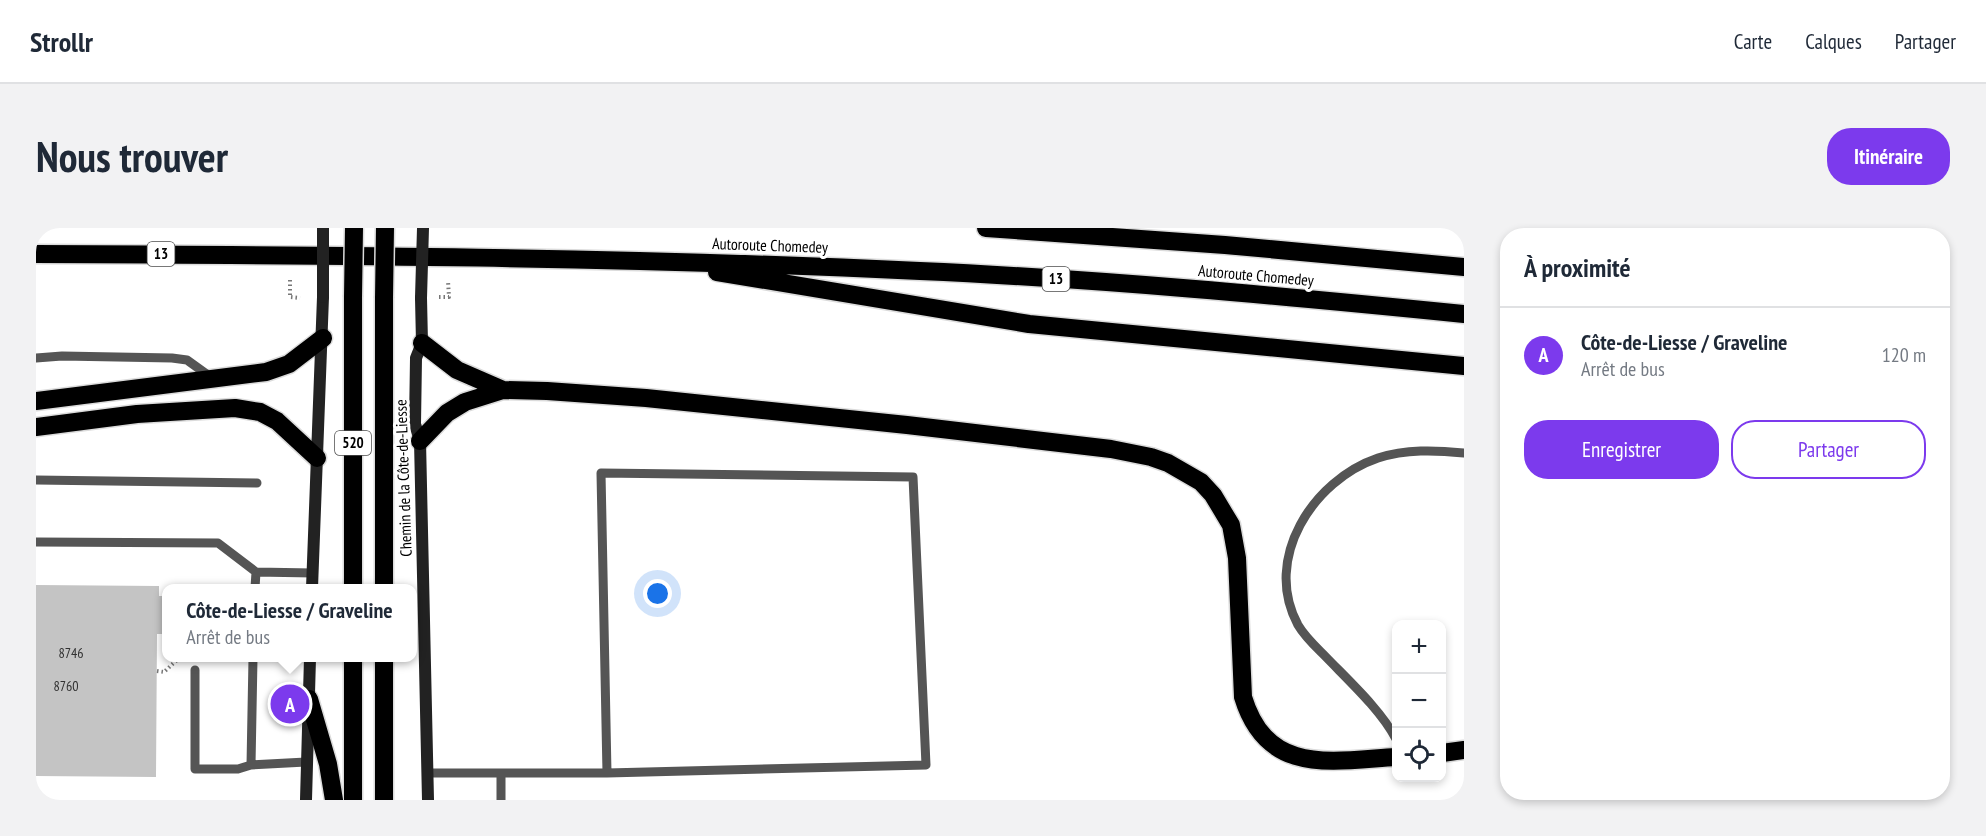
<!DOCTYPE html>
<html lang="fr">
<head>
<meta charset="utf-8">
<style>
	body { margin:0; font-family:"PT Sans Narrow",sans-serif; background:#f2f2f3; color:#1f2937 }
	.controls { position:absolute; right:18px; bottom:18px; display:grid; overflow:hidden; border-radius:12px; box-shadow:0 3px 9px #0003 }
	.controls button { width:54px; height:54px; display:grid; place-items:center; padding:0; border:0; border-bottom:2px solid #e0e1e3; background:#fff; color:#1f2937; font:30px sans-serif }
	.you { position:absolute; left:622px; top:366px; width:21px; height:21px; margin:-15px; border:4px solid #fff; border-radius:50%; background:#1a73e8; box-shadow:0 0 0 9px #1a73e833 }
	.badge { display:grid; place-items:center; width:39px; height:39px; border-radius:50%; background:#7c3aed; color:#fff; font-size:20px; font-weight:700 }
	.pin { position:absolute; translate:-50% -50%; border:3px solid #fff; box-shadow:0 2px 6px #0006 }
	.popup { position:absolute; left:126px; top:356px; width:255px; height:78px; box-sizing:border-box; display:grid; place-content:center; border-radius:12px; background:#fff; filter:drop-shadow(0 2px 4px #0005); font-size:20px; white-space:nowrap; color:#747a83 }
	.popup b { font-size:22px; color:#1f2937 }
	.popup::after { content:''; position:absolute; left:50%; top:100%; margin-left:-12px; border:12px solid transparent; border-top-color:#fff }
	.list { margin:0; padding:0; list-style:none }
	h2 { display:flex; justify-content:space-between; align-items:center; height:78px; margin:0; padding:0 24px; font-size:26px }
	h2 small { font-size:20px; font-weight:400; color:#747a83 }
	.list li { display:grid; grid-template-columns:39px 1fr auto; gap:18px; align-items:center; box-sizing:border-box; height:96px; padding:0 24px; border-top:2px solid #e0e1e3 }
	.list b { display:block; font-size:22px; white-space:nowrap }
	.list p { margin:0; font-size:20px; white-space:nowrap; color:#747a83 }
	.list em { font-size:20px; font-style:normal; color:#747a83 }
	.actions { display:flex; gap:12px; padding:18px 24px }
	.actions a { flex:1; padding:14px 0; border:2px solid #7c3aed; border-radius:24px; text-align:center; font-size:21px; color:#7c3aed }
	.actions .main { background:#7c3aed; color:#fff }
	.icon { flex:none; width:33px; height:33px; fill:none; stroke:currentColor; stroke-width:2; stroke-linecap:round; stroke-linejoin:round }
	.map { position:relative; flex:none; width:1428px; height:572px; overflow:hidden; border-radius:24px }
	header { display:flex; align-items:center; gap:36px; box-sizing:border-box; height:84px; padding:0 30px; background:#fff; border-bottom:2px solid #e0e1e3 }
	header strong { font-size:28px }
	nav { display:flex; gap:33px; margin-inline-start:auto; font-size:21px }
	.intro { display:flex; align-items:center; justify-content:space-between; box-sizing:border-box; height:144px; padding:0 36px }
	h1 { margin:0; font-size:42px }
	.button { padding:15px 27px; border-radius:24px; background:#7c3aed; color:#fff; font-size:21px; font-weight:700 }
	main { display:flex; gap:36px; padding:0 36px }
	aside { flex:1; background:#fff; border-radius:24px; box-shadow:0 3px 9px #0003 }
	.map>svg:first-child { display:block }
	.building { fill:#c4c4c4 }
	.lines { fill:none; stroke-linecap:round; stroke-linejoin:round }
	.highway-casing { stroke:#dbdbdb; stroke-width:21 }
	.path { stroke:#777; stroke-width:4; stroke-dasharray:1.5 3; stroke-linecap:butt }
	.lane { stroke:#555; stroke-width:9 }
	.secondary { stroke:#222; stroke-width:12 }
	.highway { stroke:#000; stroke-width:18 }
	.highway-bridge-casing { stroke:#dbdbdb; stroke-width:21; stroke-linecap:butt }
	.secondary-bridge { stroke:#222; stroke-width:12 }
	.highway-bridge { stroke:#000; stroke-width:18 }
	.labels { text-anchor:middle; stroke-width:6; stroke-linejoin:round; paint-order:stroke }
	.number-label { font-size:14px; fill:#313131 }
	.shield { fill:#fff; stroke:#4c4c4c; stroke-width:1.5 }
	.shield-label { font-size:15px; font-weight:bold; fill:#000 }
	.street-label { font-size:16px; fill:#000; stroke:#fff }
</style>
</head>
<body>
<header>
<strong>Strollr</strong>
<nav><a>Carte</a><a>Calques</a><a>Partager</a></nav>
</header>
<div class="intro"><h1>Nous trouver</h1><a class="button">Itinéraire</a></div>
<main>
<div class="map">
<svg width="1428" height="572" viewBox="0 0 1428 572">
	<rect width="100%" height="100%" fill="#fff"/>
	<path class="building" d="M 0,357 L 123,358 L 123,368 L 131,368 L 131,406 L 121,406 L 120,549 L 0,548 Z"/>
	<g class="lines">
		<g class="highway-casing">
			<path id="highway" d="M 950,0 L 1189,17 L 1428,39
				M 0,26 C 295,27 589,29 884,43 C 1065,51 1247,68 1428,86
				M 681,44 L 993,96 L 1428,138
				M 317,69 L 317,360
				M 386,115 L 421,142 L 467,162
				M 0,173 L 230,144 L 253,136 L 287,110
				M 0,199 L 101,186 L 199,180 L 224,184 L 241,193 L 281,230
				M 384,213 L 411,185 L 429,174 L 467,162 L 511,163 L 610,170 L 871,197 L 1075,221 L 1115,229 L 1132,235 L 1165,254 L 1177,267 L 1195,297 L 1201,330 L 1207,469 C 1231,548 1295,533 1360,529
				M 348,360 L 348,70
				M 317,430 L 317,572
				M 348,430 L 348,572
				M 273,471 L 292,536 L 298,572
				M 1406,525 L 1428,522"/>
		</g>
		<path class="path" d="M 254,52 L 254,69 L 264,70
			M 403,69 L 413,69 L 412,53
			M 121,443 L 128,444 L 143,430"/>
		<path class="lane" d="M 0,130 L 26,128 L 136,130 L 151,132 L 176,150
			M 0,252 L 221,255
			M 0,314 L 182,315 L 220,344
			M 219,360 L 220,344 L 277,345
			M 217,430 L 215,537 L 270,534
			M 159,442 L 159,541 L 202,541 L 215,537
			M 1360,511 C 1345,482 1312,452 1289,428 C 1280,419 1269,409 1262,397 C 1226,331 1277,252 1342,230 C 1370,221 1399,222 1428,225
			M 392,545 L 571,545 L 890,537 L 877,249 L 565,245 L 571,545
			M 465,545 L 465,572"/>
		<path class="secondary" d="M 385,70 L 386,115 L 380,130 L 379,196 L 384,213 L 392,572
			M 276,360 L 287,69
			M 270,572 L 274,430"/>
		<use href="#highway" class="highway"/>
		<g class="highway-bridge-casing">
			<path id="highway-bridge" d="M 317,69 L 318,0
				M 348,70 L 349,0"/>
		</g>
		<path class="secondary-bridge" d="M 287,0 L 287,69
			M 385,70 L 387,0"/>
		<use href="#highway-bridge" class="highway-bridge"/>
	</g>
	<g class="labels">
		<g class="number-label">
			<text x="35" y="430">8746</text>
			<text x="30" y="463">8760</text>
		</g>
		<g class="shield">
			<rect x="111.5" y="14" width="27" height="24" rx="4.5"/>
			<rect x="1006.5" y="39" width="27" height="24" rx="4.5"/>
			<rect x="299" y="203" width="36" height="24" rx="4.5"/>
		</g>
		<g class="shield-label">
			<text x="125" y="31">13</text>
			<text x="1020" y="56">13</text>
			<text x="317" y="220">520</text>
		</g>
		<g class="street-label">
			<text transform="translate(734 17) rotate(2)" y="6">Autoroute Chomedey</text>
			<text transform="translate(1220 47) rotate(5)" y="6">Autoroute Chomedey</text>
			<text transform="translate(367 250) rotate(-92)" y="6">Chemin de la Côte-de-Liesse</text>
		</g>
	</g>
</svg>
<div class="controls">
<button>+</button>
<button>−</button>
<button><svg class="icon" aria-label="locate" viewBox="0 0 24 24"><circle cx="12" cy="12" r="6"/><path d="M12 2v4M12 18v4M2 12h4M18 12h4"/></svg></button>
</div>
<div class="you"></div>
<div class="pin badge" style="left:254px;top:476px">A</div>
<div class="popup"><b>Côte-de-Liesse / Graveline</b>Arrêt de bus</div>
</div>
<aside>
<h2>À proximité<small></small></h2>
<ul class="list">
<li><span class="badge">A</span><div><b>Côte-de-Liesse / Graveline</b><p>Arrêt de bus</p></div><em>120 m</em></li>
</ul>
<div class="actions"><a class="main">Enregistrer</a><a>Partager</a></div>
</aside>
</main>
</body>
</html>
